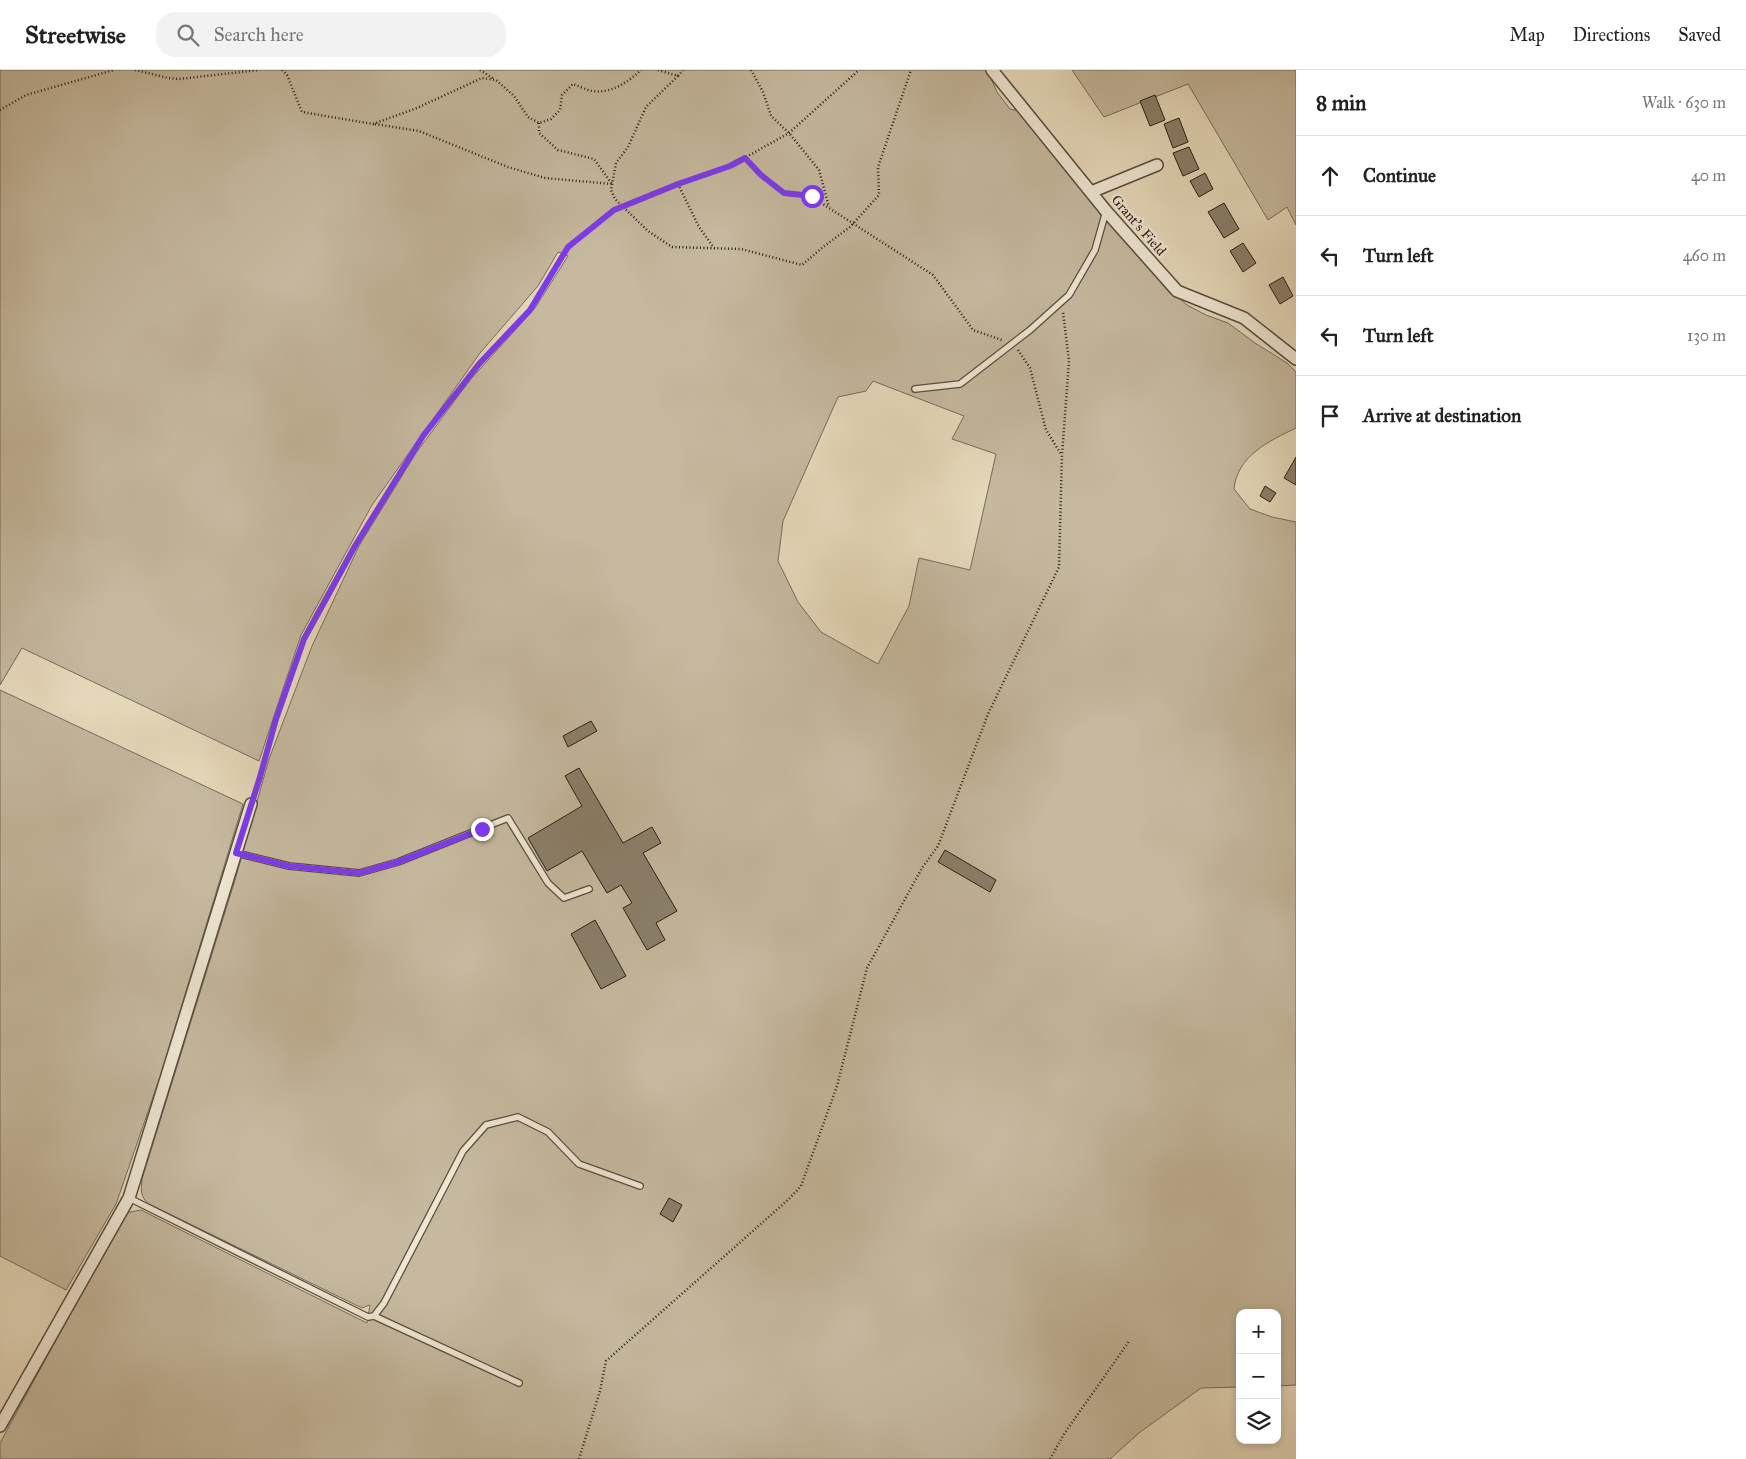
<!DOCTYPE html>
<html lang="en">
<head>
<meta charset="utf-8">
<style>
	body { margin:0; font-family:"IM FELL Great Primer",serif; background:#f2f2f2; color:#222 }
	.controls { position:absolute; right:15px; bottom:15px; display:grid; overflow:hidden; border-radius:10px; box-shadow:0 2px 8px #0003 }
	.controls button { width:45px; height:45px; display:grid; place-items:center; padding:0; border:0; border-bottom:1px solid #e0e0e0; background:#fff; color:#222; font:25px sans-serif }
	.stop { position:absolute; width:15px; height:15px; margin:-11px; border:4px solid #7c3aed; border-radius:50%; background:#fff }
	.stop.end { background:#7c3aed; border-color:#fff; box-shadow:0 1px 5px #0008 }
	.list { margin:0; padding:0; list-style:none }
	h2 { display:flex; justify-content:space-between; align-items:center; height:65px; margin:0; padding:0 20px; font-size:21px }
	h2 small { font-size:16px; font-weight:400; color:#767676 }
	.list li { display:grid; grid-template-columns:32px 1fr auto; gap:15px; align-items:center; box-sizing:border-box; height:80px; padding:0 20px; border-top:1px solid #e0e0e0 }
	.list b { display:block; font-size:19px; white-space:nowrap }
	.list em { font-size:16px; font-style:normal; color:#767676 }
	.icon { flex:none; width:28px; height:28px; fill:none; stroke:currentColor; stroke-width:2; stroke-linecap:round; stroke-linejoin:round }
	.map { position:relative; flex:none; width:1296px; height:1389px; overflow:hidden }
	header { display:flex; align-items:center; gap:30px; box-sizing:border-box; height:70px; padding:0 25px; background:#fff; border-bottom:1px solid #e0e0e0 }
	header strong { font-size:24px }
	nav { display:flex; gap:28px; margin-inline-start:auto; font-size:18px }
	.search { width:350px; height:45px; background:#f2f2f2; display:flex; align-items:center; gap:12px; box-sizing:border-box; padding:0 18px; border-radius:20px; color:#767676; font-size:19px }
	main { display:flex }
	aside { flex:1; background:#fff }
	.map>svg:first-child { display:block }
	.green { fill:#c6b99f; stroke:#776c5a; fill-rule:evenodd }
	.building { fill:#8b806b; stroke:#281f15 }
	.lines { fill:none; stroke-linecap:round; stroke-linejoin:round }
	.service-casing { stroke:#584e3e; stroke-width:8 }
	.minor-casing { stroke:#584e3e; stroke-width:14 }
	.path { stroke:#281f15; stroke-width:2.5; stroke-dasharray:1 2.5; stroke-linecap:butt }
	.service { stroke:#efe6d3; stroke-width:5.5 }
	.minor { stroke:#efe6d3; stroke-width:11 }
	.route { stroke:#7c3aed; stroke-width:6 }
	.labels { text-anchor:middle; stroke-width:5; stroke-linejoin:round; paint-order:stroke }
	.street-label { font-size:14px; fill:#281f15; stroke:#efe6d3 }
</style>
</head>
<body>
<header>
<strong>Streetwise</strong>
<div class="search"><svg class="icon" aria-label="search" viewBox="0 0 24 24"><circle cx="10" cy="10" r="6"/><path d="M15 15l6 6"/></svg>Search here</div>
<nav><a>Map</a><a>Directions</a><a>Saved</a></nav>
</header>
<main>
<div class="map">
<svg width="1296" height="1389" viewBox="0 0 1296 1389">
	<rect width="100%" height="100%" fill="#e6d9bb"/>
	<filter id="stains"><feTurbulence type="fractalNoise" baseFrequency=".004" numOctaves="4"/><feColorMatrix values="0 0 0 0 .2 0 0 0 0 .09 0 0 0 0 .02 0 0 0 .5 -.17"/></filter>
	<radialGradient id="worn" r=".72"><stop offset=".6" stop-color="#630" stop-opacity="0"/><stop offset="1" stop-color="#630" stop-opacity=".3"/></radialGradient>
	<path class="green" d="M 0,0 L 987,0 L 997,22 L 1010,39 L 1023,42 L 1173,223 L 1187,235 L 1206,245 L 1228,253 L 1255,273 L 1287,293 L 1296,302 L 1296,358 C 1269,371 1237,386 1234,419 L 1250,439 L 1272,447 L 1296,452 L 1296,1315 L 1277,1316 L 1277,1243 L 1240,1243 L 1240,1317 L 1201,1318 L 1139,1363 L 1110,1389 L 0,1389 L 0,1373 L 125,1143 L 141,1140 L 367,1253 L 370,1235 L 362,1238 L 149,1134 C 140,1127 141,1120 142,1109 L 235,810 L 269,689 L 312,576 L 359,476 L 416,383 L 470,310 L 535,238 L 568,186 L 558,182 L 538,216 L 480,283 L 372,435 L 301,565 L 259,691 L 22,578 L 0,615 ZM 873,311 L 964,346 L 952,369 L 996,384 L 970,500 L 919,488 L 909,536 L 878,594 L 821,562 L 798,532 L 778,491 L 783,451 L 838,327 L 866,321 Z
		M 1072,0 L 1296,0 L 1296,155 L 1287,137 L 1268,150 L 1188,14 L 1104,47 Z
		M 0,620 L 243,734 L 160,1007 L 116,1134 L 66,1220 L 0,1186 Z"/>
	<path class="building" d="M 1155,25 L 1165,50 L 1150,56 L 1140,31 Z
		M 1179,48 L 1188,72 L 1173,78 L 1164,54 Z
		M 1189,77 L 1199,99 L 1183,106 L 1173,83 Z
		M 1205,103 L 1213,119 L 1199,127 L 1190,111 Z
		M 1224,133 L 1239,159 L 1224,168 L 1208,142 Z
		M 1243,173 L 1256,193 L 1243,202 L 1230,181 Z
		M 1283,207 L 1293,226 L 1280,234 L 1269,215 Z
		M 1296,387 L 1296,415 L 1284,408 Z
		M 1265,416 L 1276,423 L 1270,432 L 1260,426 Z
		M 591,651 L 597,661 L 568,677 L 563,666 Z
		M 579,698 L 623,773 L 652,757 L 661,773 L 643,783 L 677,841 L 656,853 L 665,870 L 647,880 L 623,838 L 632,833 L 621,815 L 607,823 L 582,781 L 547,801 L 528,768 L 582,736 L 565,706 Z
		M 945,780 L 996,810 L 990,822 L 938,792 Z
		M 595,850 L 626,906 L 601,919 L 571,864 Z
		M 669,1128 L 682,1135 L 673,1152 L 660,1144 Z"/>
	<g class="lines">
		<g class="service-casing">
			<path id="service" d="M 915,319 L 960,314 L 1030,260 L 1069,225 L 1095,180 L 1106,141
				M 236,783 L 289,796 L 359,803 L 398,792 L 508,748 L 548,813 L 564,828 L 589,819
				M 129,1128 L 368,1247 L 374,1246 L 384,1233 L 463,1081 L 486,1055 L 518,1047 L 548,1062 L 579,1094 L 640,1116
				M 374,1246 L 519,1313"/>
		</g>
		<g class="minor-casing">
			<path id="minor" d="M 992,0 L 1106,141 L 1177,221 L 1244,248 L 1296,289
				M 1091,122 L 1157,95
				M 0,1356 L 129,1128 L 251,734"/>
		</g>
		<path class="path" d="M 135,0 L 168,8 L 179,9 L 259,0
			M 282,0 L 287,5 L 302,42 L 373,54 L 417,38 L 482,8 L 496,10 L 514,26 L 528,47 L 539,53 L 551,49 L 560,40 L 562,25 L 573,14 C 579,16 586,20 592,21 C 611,24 628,12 641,0
			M 480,0 L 494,9
			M 658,0 L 678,6 L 683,0
			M 751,0 L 763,22 L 771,46 L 789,63 L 819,100 L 829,137
			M 678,6 L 646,37 L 628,77 L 616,93 L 611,120 L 615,129 L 648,161 L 672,177 L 741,179 L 802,195 L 823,177 L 850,157 L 879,125 L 878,97 L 911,0
			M 0,40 L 26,25 L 114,0
			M 539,53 L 539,63 L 558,80 L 594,89 L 612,114
			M 375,54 L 419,61 L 508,97 L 545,108 L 612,114
			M 745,88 L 761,105 L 784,123 L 812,127 L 933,205 L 973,260 L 1002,270
			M 678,114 L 699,157 L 714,178
			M 1018,280 L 1030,298 L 1046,360 L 1061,384
			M 254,725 L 276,649 L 304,569 L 355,476 L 423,366 L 479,294 L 530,240 L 568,177 L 614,140 L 678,114 L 730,96 L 789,63 L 859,0
			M 579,1389 L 600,1321 L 606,1291 L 789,1129 L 801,1116 L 837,1016 L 867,898 L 922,798 L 938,776 L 988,644 L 1059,497 L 1062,385 L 1069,291 L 1063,242
			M 1050,1389 L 1064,1364 L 1130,1270"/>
		<use href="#service" class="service"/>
		<use href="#minor" class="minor"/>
	</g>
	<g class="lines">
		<path class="route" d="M 482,759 L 398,792 L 359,803 L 289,796 L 236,783 L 260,707 L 276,649 L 304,569 L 355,476 L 423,366 L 479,294 L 530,240 L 568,177 L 614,140 L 678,114 L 730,96 L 745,88 L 761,105 L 784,123 L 812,126"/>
	</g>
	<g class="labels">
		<g class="street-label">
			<text transform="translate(1139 155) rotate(49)" y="5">Grant's Field</text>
		</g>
	</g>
	<rect width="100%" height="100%" filter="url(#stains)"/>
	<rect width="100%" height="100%" fill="url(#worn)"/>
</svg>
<div class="controls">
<button>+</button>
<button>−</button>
<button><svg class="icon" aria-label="layers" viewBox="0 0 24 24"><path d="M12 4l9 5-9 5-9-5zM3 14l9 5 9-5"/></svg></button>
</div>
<div class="stop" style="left:812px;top:126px"></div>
<div class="stop end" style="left:482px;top:759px"></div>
</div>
<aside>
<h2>8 min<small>Walk · 630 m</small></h2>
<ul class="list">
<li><svg class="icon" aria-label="ahead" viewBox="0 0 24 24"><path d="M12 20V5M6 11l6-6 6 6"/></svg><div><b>Continue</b></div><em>40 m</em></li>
<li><svg class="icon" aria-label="left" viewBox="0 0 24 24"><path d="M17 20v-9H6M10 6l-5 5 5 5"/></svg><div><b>Turn left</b></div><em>460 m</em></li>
<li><svg class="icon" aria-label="left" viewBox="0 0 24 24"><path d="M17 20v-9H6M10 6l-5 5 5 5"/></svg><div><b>Turn left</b></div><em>130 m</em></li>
<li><svg class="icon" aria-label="arrive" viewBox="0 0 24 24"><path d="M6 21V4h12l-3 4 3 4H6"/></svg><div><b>Arrive at destination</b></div></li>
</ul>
</aside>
</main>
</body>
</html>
